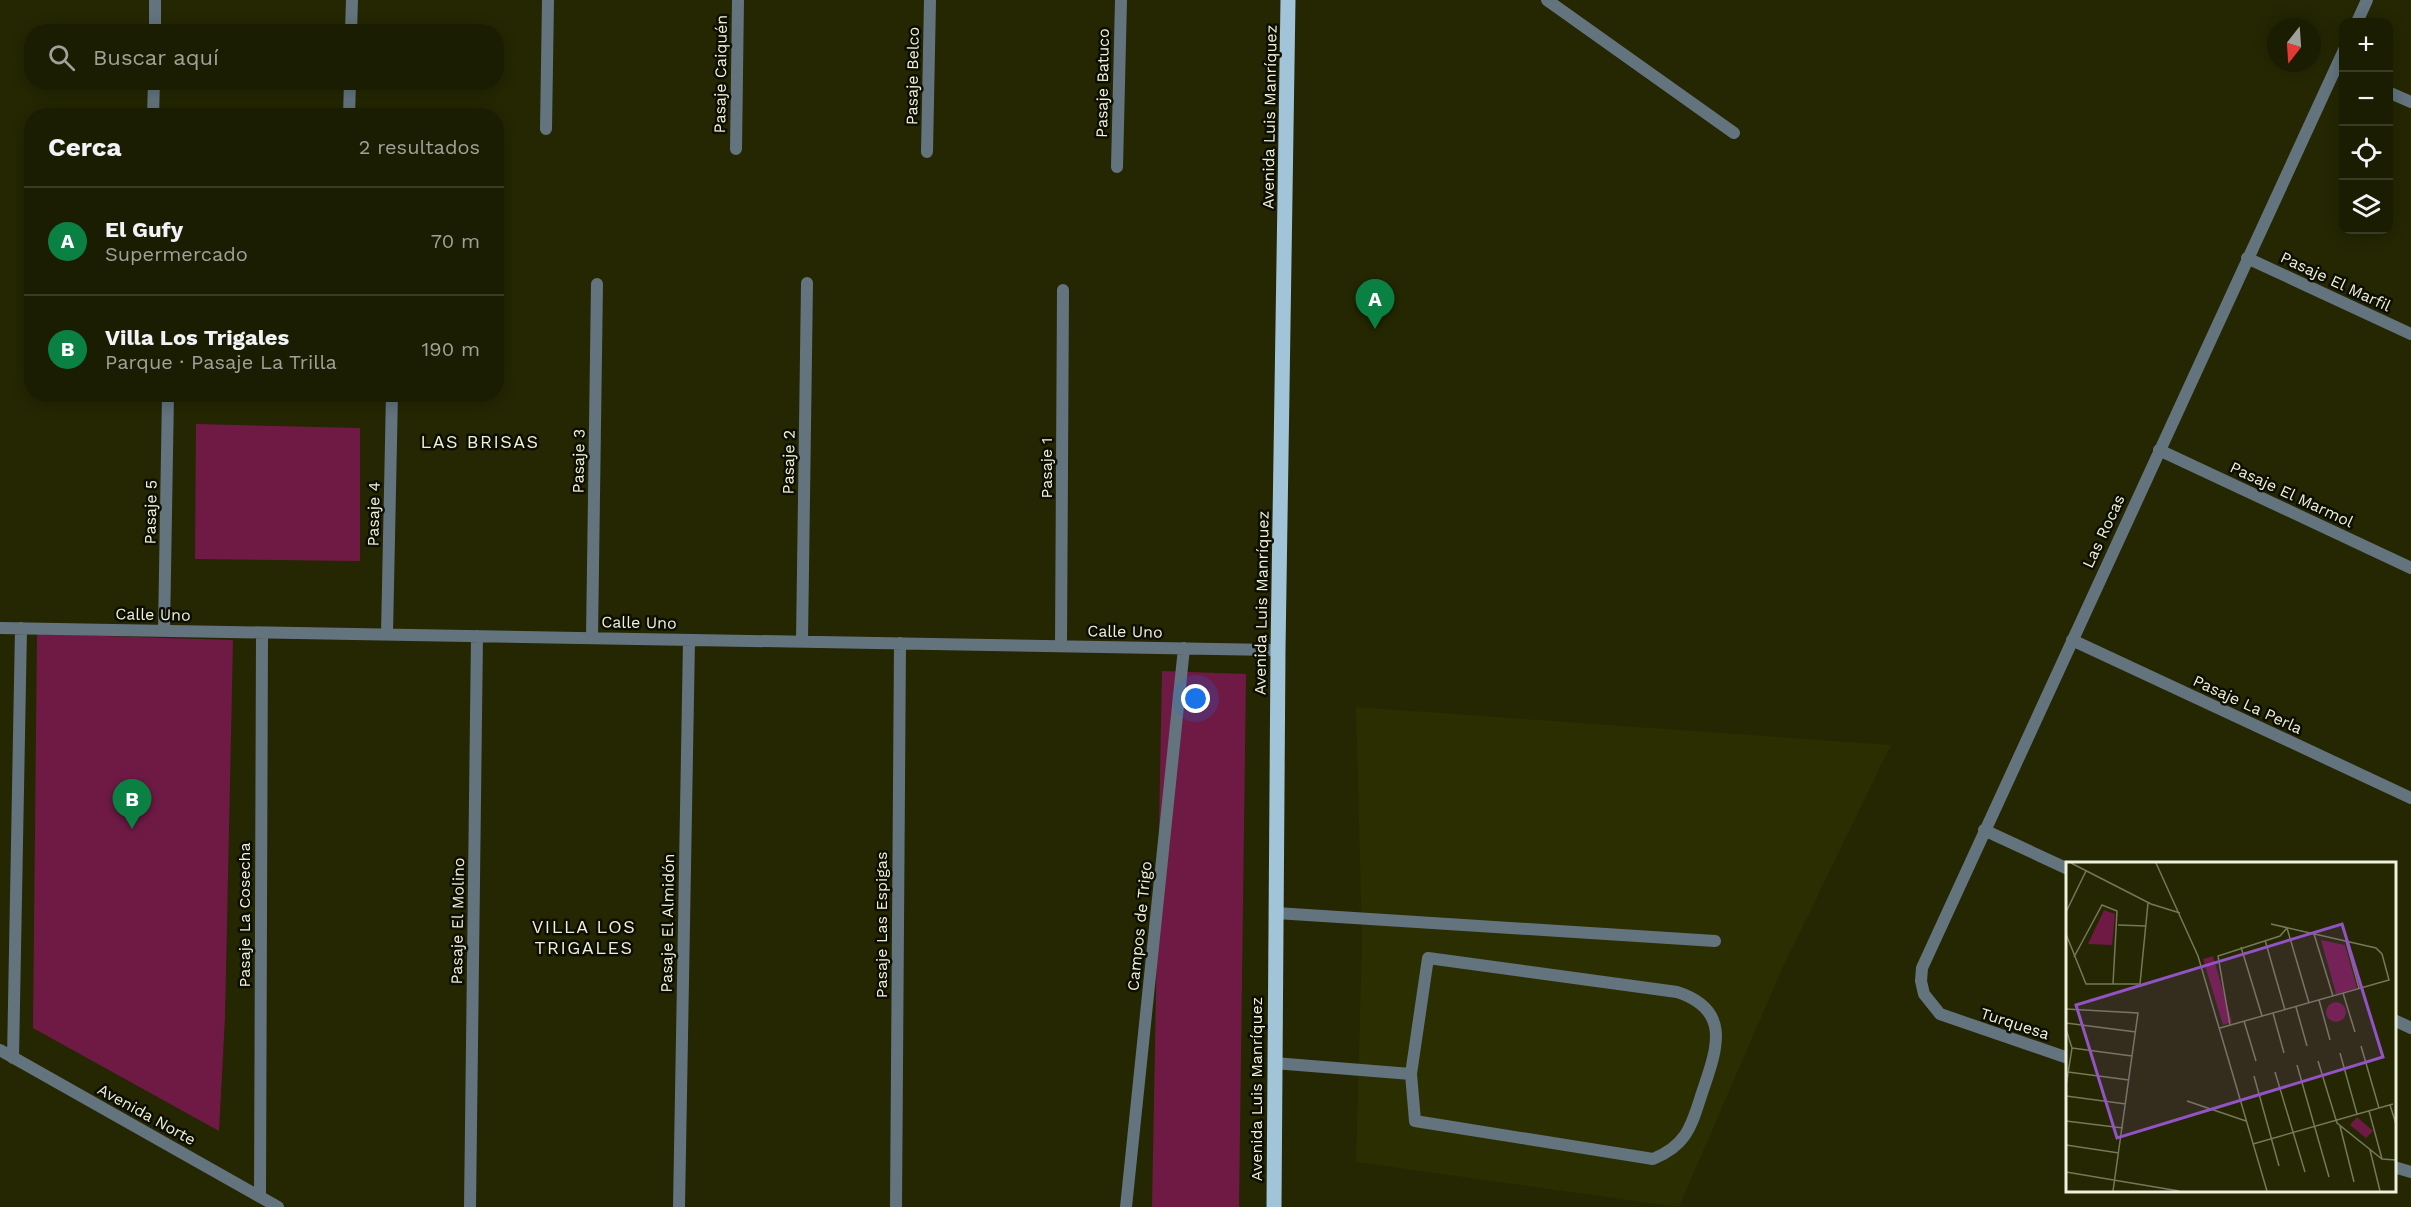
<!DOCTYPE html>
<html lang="es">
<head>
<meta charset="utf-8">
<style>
	body { margin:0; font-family:"Work Sans",sans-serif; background:#24260c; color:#f1f3f6 }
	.controls { position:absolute; right:18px; top:18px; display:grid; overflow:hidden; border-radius:12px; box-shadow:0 3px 15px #0003 }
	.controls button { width:54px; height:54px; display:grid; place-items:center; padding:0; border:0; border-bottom:2px solid #393b24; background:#1b1d02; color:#f1f3f6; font:30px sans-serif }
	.compass { position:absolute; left:2267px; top:18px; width:54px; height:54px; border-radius:50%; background:#1b1d02; box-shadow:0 3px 15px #0003; rotate:197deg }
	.you { position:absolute; left:1196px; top:699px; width:21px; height:21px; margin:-15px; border:4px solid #fff; border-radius:50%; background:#1a73e8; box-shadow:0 0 0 9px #1a73e833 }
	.badge { display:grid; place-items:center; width:39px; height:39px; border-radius:50%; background:#0b8043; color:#fff; font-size:20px; font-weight:700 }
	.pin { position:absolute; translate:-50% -50px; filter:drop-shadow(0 2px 3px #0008) }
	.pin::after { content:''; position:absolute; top:32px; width:21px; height:18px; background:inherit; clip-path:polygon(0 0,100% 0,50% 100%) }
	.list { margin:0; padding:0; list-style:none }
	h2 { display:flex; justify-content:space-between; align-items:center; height:78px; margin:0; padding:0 24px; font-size:26px }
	h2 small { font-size:20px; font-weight:400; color:#a0a299 }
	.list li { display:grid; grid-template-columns:39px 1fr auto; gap:18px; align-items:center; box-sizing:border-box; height:108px; padding:0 24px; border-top:2px solid #393b24 }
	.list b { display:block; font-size:22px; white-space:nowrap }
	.list p { margin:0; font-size:20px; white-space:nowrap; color:#a0a299 }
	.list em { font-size:20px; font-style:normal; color:#a0a299 }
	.icon { flex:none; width:33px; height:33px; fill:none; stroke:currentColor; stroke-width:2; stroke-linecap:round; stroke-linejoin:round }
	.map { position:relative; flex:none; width:2411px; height:1207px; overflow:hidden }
	.search { position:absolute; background:#1b1d02; box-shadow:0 3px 15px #0003; left:24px; top:24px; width:480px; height:66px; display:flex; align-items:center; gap:15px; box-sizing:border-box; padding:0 21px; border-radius:24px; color:#a0a299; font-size:22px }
	.panel { position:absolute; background:#1b1d02; box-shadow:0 3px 15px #0003; left:24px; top:108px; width:480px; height:294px; border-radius:24px }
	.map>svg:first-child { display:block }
	.built { fill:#2b2e00 }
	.green { fill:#6f1a45 }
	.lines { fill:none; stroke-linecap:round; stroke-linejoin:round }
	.lane { stroke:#63747e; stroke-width:12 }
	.street { stroke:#63747e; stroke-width:12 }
	.primary { stroke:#a1c4d9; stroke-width:15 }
	.labels { text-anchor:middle; stroke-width:5; stroke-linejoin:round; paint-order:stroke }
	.street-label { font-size:16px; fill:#eef1dc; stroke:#0e0f02 }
	.neighbourhood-label { font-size:18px; letter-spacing:1.5px; fill:#eef1dc; stroke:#0e0f02 }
	.inset-road { fill:none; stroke:#757859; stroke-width:1.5 }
	.view { fill:#9253c5; fill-opacity:0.15; stroke:#9253c5; stroke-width:3 }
	.inset-edge { fill:none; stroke:#eef1dc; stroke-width:3 }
</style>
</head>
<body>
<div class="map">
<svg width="2411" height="1207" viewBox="0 0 2411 1207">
	<rect width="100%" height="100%" fill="#242702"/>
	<path class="built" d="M 1356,707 L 1891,745 L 1782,969 L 1679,1207 L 1356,1162 L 1362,940 Z"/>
	<path class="green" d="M 196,424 L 360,428 L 360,561 L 195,559 Z
		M 37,634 L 233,640 L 225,1017 L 219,1131 L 33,1028 Z
		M 1162,671 L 1246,674 L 1239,1207 L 1152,1207 Z"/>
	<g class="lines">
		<path class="lane" d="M 1276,913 L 1715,941
			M 1428,958 L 1677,992 C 1730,1009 1718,1046 1704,1087 C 1692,1122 1690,1144 1653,1159 L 1415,1121 L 1411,1074 Z
			M 1274,1063 L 1411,1074"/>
		<path class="street" d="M 1547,0 L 1734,133
			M 2357,22 L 2367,0
			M 155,32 L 155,0
			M 351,32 L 352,0
			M 2388,92 L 2411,102
			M 153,116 L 154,82
			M 349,116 L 350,82
			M 546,129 L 548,0
			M 736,149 L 738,0
			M 927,152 L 930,0
			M 1117,167 L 1121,0
			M 2247,258 L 2411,334
			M 2159,450 L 2411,568
			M 0,628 L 1278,650
			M 164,631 L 168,394
			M 387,634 L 392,394
			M 592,638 L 597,284
			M 2072,640 L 2411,798
			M 802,641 L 807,283
			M 1061,646 L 1063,290
			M 1984,830 L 2068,869
			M 2394,1020 L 2411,1028
			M 0,1050 L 278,1207
			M 13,1058 L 21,628
			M 2068,1058 L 1940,1014 L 1924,994 L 1921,981 L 1922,968 L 2344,50
			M 2394,1167 L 2411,1172
			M 260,1197 L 262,633
			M 470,1207 L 477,636
			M 679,1207 L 689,640
			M 896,1207 L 900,643
			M 1126,1207 L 1184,648"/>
		<path class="primary" d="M 1274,1207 L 1278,650 L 1288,0"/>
	</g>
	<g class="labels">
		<g class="street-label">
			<text transform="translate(720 74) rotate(-89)" y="6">Pasaje Caiquén</text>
			<text transform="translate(912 76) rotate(-89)" y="6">Pasaje Belco</text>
			<text transform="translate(1102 83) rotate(-89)" y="6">Pasaje Batuco</text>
			<text transform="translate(1269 117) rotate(-89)" y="6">Avenida Luis Manríquez</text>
			<text transform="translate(2336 281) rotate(25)" y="6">Pasaje El Marfil</text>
			<text transform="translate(578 461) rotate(-89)" y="6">Pasaje 3</text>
			<text transform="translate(788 462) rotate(-89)" y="6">Pasaje 2</text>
			<text transform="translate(1046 468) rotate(-90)" y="6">Pasaje 1</text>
			<text transform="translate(2292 494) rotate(25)" y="6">Pasaje El Marmol</text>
			<text transform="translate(150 512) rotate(-89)" y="6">Pasaje 5</text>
			<text transform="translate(373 514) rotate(-89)" y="6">Pasaje 4</text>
			<text transform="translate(2103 531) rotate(-65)" y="6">Las Rocas</text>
			<text transform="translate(1261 603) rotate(-89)" y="6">Avenida Luis Manríquez</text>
			<text transform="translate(153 614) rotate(1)" y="6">Calle Uno</text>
			<text transform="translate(639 622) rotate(1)" y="6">Calle Uno</text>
			<text transform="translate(1125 631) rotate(1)" y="6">Calle Uno</text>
			<text transform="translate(2248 704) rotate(25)" y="6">Pasaje La Perla</text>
			<text transform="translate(244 915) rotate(-90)" y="6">Pasaje La Cosecha</text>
			<text transform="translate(457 921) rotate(-89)" y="6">Pasaje El Molino</text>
			<text transform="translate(667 923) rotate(-89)" y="6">Pasaje El Almidón</text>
			<text transform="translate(881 925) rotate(-90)" y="6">Pasaje Las Espigas</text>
			<text transform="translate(1139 926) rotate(-84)" y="6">Campos de Trigo</text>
			<text transform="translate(2015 1023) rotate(18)" y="6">Turquesa</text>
			<text transform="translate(1256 1089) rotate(-90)" y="6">Avenida Luis Manríquez</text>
			<text transform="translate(147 1114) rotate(29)" y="6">Avenida Norte</text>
		</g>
		<g class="neighbourhood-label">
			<text x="480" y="448">LAS BRISAS</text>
			<text x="584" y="933">VILLA LOS<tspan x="584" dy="21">TRIGALES</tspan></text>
		</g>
	</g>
	<g transform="translate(2066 862)">
		<rect width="330" height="330" fill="#242702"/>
		<path d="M 38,48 L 49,52 L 46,83 L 22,82 ZM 255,78 L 279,83 L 291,126 L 270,132 ZM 147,94 L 166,160 L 157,163 L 137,97 ZM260 150a10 10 0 1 1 20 0a10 10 0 1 1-20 0ZM 291,255 L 307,269 L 300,276 L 284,263 Z" fill="#6f1a45"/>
		<path class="inset-road" d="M 5,1 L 85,42 L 114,51M 90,1 L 132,94 L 201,329M 0,50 L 20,9M 52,63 L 80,64M 221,66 L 243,141M 0,72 L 20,122 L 74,122 L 82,41M 248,72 L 267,134M 199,78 L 219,148M 280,79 L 293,126M 175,85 L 196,154M 8,95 L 36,43 L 51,49 L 47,122M 277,131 L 289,170M 253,138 L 264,178M 230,145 L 241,184M 0,147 L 72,151 L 47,329M 207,151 L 218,191M 178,159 L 190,199M 0,161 L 70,170M 164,163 L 152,94 L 214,74 L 221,66M 154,166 L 323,118 L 316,92 L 310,86 L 205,62M 0,167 L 6,186 L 0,224M 295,184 L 313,246M 6,186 L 66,194M 274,191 L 291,252M 252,199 L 271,261 L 316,297 L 330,298M 231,203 L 263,315M 2,210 L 63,218M 209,210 L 239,310M 188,214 L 213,304M 0,234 L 60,242M 121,239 L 180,259M 324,243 L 330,262M 303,249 L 316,297M 0,259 L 57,266M 274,264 L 288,320M 187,282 L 327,242M 0,283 L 53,291M 304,288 L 314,329M 0,310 L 113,329"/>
		<path class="view" d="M 276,62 L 317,195 L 51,276 L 10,143 Z"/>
		<rect width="330" height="330" class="inset-edge"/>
	</g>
</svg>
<div class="controls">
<button>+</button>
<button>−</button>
<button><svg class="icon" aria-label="locate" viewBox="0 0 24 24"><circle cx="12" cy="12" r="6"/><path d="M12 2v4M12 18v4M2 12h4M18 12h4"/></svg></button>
<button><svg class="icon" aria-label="layers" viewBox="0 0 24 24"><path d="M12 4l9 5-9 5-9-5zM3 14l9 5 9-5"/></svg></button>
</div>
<svg class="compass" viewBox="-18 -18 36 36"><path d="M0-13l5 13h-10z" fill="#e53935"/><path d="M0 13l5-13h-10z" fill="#a0a299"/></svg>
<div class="you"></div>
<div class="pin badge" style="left:1375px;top:329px">A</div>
<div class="pin badge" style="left:132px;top:829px">B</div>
<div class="search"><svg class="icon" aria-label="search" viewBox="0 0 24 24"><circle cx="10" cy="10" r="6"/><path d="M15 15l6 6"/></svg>Buscar aquí</div>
<section class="panel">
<h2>Cerca<small>2 resultados</small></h2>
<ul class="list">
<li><span class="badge">A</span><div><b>El Gufy</b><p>Supermercado</p></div><em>70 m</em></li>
<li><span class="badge">B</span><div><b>Villa Los Trigales</b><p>Parque · Pasaje La Trilla</p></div><em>190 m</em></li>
</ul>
</section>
</div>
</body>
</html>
